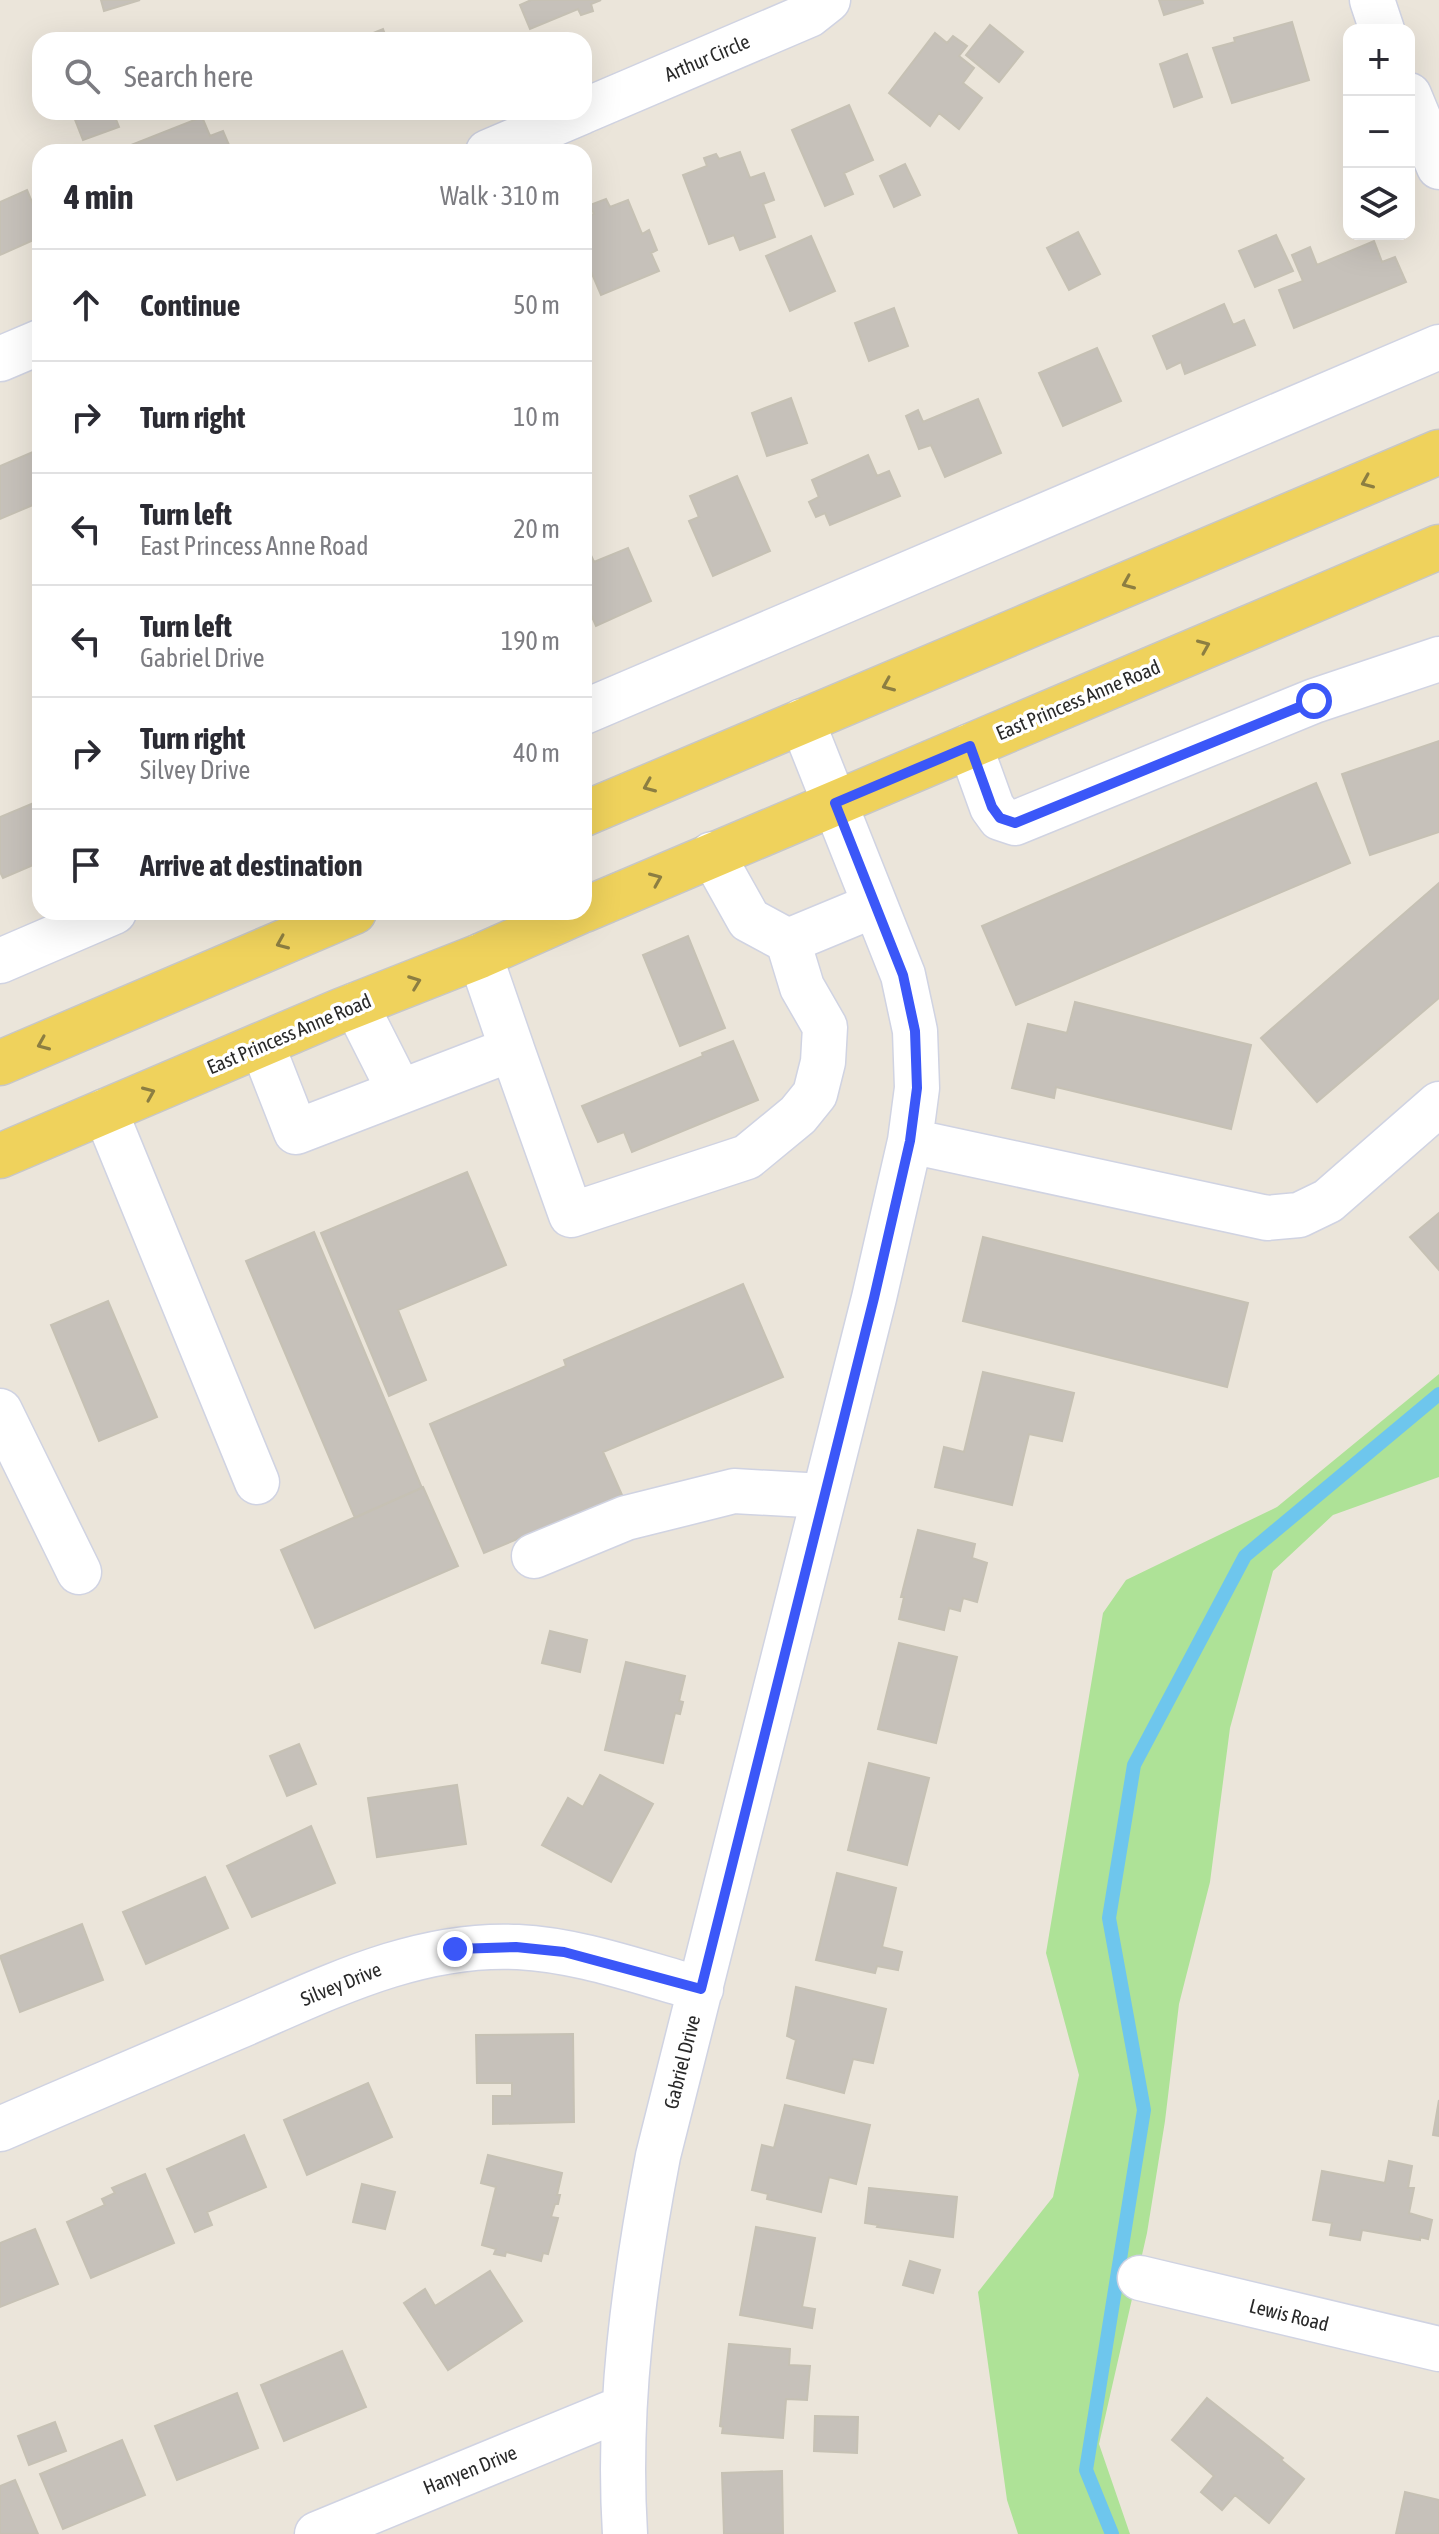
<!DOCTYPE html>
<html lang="en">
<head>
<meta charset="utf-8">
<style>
	body { margin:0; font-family:"Asap Condensed",sans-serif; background:#f2f2f3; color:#2b2b33 }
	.controls { position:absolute; right:24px; top:24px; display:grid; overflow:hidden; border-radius:16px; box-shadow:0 8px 32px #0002 }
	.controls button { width:72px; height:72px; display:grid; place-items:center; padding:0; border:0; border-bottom:2px solid #e1e1e2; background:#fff; color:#2b2b33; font:40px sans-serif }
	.stop { position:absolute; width:24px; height:24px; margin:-18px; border:6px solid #3b57f8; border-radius:50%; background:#fff }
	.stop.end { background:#3b57f8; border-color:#fff; box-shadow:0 2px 8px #0008 }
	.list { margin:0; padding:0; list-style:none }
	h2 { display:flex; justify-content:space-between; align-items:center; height:104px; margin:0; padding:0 32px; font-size:34px }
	h2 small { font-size:26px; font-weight:400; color:#7c7c81 }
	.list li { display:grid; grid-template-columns:52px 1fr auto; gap:24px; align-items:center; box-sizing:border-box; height:112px; padding:0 32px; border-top:2px solid #e1e1e2 }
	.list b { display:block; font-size:30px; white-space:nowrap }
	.list p { margin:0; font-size:26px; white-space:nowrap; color:#7c7c81 }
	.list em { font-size:26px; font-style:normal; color:#7c7c81 }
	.icon { flex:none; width:44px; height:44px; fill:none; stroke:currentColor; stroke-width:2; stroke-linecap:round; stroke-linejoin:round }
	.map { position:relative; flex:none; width:1439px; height:2534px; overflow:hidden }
	.search { position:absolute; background:#fff; box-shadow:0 8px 32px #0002; left:32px; top:32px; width:560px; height:88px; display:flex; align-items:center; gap:20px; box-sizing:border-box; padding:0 28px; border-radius:24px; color:#7c7c81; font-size:30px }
	.panel { position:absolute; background:#fff; box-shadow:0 8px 32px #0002; left:32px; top:144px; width:560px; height:776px; border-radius:24px }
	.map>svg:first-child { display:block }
	.green { fill:#aee297 }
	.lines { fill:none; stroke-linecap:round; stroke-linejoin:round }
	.stream { stroke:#6ec6ed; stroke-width:14 }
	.building { fill:#c6c1ba; stroke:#c6c1b4; stroke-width:2 }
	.minor-casing { stroke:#d0d3e2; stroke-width:47 }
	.major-casing { stroke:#c7c7c7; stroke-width:47 }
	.minor { stroke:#fff; stroke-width:44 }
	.major { stroke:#efd25c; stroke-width:44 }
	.oneway { stroke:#8c7e42 }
	.route { stroke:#3b57f8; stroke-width:10 }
	.labels { text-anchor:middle; stroke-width:7; stroke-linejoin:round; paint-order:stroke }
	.street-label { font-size:20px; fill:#292929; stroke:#fff }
</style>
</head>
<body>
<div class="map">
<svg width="1439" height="2534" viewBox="0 0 1439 2534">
	<rect width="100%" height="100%" fill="#ebe5da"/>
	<path class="green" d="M 1439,1374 L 1439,1477 L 1333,1515 L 1273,1571 L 1230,1728 L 1210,1882 L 1179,2004 L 1165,2121 L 1147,2233 L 1099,2444 L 1130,2534 L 1018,2534 L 1007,2500 L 978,2292 L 1053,2197 L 1079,2075 L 1046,1953 L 1103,1613 L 1126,1580 L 1277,1507 Z"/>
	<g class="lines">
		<path class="stream" d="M 1112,2534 L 1086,2470 L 1144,2110 L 1109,1918 L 1134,1765 L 1245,1556 L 1439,1394"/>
	</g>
	<path class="building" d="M 101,0 L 140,0 L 104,11 Z
		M 531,0 L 601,0 L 591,4 L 593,11 L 581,15 L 578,9 L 530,29 L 520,5 Z
		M 1159,0 L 1202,0 L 1203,3 L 1164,15 Z
		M 1292,22 L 1309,80 L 1232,103 L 1213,48 L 1235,42 L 1234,38 Z
		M 990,25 L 1023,52 L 999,82 L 966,55 Z
		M 383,29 L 387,40 L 356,40 Z
		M 935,33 L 947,43 L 953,36 L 967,46 L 959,56 L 974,68 L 963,83 L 982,98 L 959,129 L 939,113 L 930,126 L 889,93 Z
		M 1187,54 L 1202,97 L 1174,107 L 1160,64 Z
		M 849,105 L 873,160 L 844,173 L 853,194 L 825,206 L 792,130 Z
		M 72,112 L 113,112 L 119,127 L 83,140 Z
		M 202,117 L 210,136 L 223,131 L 232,152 L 134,152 L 131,145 Z
		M 740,152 L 750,178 L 764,173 L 774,200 L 763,204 L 775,237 L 740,250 L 734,235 L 709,244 L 683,175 L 707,166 L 704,158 L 716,154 L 719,159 Z
		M 905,164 L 920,195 L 894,207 L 880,176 Z
		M 27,190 L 36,212 L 40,211 L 40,237 L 0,255 L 0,202 Z
		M 606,199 L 610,207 L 628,200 L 642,234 L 649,230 L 657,250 L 651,253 L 659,271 L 601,295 L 584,255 L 584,218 L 594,214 L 590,205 Z
		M 1078,232 L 1100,274 L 1069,290 L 1047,248 Z
		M 1276,235 L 1293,271 L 1255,287 L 1239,251 Z
		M 811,236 L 835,291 L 790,311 L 766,256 Z
		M 1374,241 L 1382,262 L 1395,257 L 1406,282 L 1294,328 L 1279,290 L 1303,281 L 1292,255 L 1310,247 L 1317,265 Z
		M 1224,304 L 1233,325 L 1244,320 L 1255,345 L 1185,374 L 1181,362 L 1167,369 L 1153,336 Z
		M 894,308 L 908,346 L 869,361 L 855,323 Z
		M 1097,348 L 1121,401 L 1063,426 L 1039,373 Z
		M 791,398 L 807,443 L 767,456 L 752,413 Z
		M 978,399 L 1001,453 L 945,477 L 931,445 L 919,449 L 906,416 L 918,410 L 923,422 Z
		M 35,451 L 40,464 L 40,502 L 0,519 L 0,466 Z
		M 868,455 L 877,476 L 889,471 L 900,496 L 830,525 L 825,513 L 816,517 L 809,502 L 819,497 L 812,480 Z
		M 737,476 L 770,551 L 713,576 L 689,521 L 699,517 L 690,496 Z
		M 585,542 L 594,562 L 628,548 L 651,601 L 596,626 L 584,599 Z
		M 1439,741 L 1439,832 L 1370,855 L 1342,774 Z
		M 1316,783 L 1350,863 L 1016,1005 L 982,926 Z
		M 36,802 L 40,811 L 40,862 L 3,878 L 0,872 L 0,817 Z
		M 1439,883 L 1439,998 L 1317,1102 L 1261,1038 Z
		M 688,936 L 725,1028 L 680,1046 L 643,955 Z
		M 1075,1002 L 1251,1045 L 1231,1129 L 1056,1087 L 1054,1098 L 1012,1088 L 1028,1024 L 1067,1033 Z
		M 733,1041 L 758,1100 L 632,1152 L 624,1132 L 598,1142 L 582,1106 L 703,1056 L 702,1053 Z
		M 467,1172 L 506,1265 L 398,1310 L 426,1380 L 389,1396 L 321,1233 Z
		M 1439,1213 L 1439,1270 L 1410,1237 Z
		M 314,1232 L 422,1488 L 355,1518 L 246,1261 Z
		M 983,1237 L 1248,1303 L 1227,1387 L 963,1321 Z
		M 743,1284 L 783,1377 L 603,1452 L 622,1495 L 484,1553 L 430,1424 L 566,1366 L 564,1360 Z
		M 108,1301 L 157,1417 L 99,1441 L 51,1325 Z
		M 983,1372 L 1074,1393 L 1062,1441 L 1029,1434 L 1012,1505 L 935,1487 L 944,1447 L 964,1452 Z
		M 423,1487 L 458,1566 L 315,1628 L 281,1550 Z
		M 918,1530 L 975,1544 L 972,1558 L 987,1563 L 977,1602 L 963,1598 L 960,1611 L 949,1608 L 944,1630 L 899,1619 L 904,1597 L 901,1597 Z
		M 550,1631 L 587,1640 L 580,1672 L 542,1663 Z
		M 899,1643 L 957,1657 L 936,1743 L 878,1729 Z
		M 626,1662 L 685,1676 L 679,1701 L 683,1702 L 680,1714 L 675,1713 L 663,1763 L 605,1750 Z
		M 299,1744 L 316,1784 L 287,1796 L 270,1756 Z
		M 869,1763 L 929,1778 L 907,1865 L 848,1850 Z
		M 600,1775 L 653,1804 L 611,1882 L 542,1845 L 568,1798 L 583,1807 Z
		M 457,1785 L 466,1844 L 377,1857 L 368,1798 Z
		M 311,1826 L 335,1883 L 252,1917 L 227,1866 Z
		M 837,1873 L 896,1888 L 882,1947 L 902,1952 L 898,1970 L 877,1966 L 875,1973 L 816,1960 Z
		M 205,1877 L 228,1928 L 146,1964 L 123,1912 Z
		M 82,1924 L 103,1980 L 20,2012 L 0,1956 Z
		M 796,1987 L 886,2009 L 873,2063 L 853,2059 L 844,2093 L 787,2078 L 796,2040 L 787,2036 Z
		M 573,2034 L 574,2122 L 493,2124 L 493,2096 L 512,2096 L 512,2083 L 477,2083 L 476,2035 Z
		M 368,2083 L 392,2137 L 307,2175 L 284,2120 Z
		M 1439,2100 L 1439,2136 L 1433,2135 Z
		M 785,2105 L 870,2125 L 856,2184 L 829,2177 L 821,2212 L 767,2199 L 768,2194 L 752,2190 L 762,2145 L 774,2148 Z
		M 244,2135 L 266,2187 L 207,2212 L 212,2225 L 195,2232 L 167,2169 Z
		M 488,2155 L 562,2173 L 557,2195 L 560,2195 L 558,2204 L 555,2204 L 551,2217 L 558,2218 L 548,2254 L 543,2253 L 541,2261 L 506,2252 L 505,2256 L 494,2254 L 496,2249 L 482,2245 L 496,2187 L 481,2183 Z
		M 1389,2161 L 1412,2166 L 1408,2188 L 1414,2188 L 1409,2213 L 1432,2220 L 1428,2239 L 1420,2237 L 1420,2240 L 1362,2230 L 1360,2240 L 1330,2235 L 1332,2223 L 1313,2220 L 1322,2171 L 1385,2183 Z
		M 145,2174 L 174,2243 L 91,2278 L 67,2222 L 105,2205 L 102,2199 L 115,2193 L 112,2188 Z
		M 362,2184 L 395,2192 L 385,2229 L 353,2222 Z
		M 869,2188 L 957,2197 L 953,2237 L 877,2227 L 878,2225 L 865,2223 Z
		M 756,2227 L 815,2238 L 802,2307 L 815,2309 L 812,2328 L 740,2315 Z
		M 35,2229 L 58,2284 L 0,2307 L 0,2243 Z
		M 910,2261 L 940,2270 L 933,2293 L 903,2285 Z
		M 490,2271 L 522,2321 L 448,2370 L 404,2303 L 425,2289 L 435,2306 Z
		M 729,2344 L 790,2349 L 789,2365 L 810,2366 L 807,2400 L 786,2399 L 783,2438 L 722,2433 L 723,2427 L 720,2426 Z
		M 342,2351 L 366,2407 L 284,2441 L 261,2385 Z
		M 237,2393 L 258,2448 L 177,2480 L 155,2426 Z
		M 1207,2398 L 1283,2458 L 1281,2460 L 1304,2479 L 1269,2523 L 1235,2495 L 1222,2510 L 1201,2492 L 1214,2476 L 1172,2440 Z
		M 815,2416 L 858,2417 L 857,2453 L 814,2451 Z
		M 55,2422 L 66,2451 L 29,2465 L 18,2436 Z
		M 122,2440 L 145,2495 L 63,2529 L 40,2474 Z
		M 782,2471 L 783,2534 L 724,2534 L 722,2473 Z
		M 15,2480 L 38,2534 L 0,2534 L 0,2486 Z
		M 1405,2492 L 1439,2500 L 1439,2534 L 1396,2534 Z"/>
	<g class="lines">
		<g class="minor-casing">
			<path id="minor" d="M 1372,0 L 1382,30
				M 1409,95 L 1439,167
				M 584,111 L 809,15 L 828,0
				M 488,152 L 582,112
				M 0,359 L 40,342
				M 584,712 L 1439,347
				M 970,746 L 992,807 L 1000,818 L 1015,823 L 1314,701 L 1439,659
				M 788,941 L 875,905
				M 0,961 L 114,912
				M 262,1045 L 296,1132 L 400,1092 L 356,1005
				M 512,1049 L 571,1215 L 747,1157 L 798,1115 L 815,1094 L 823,1062 L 825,1027 L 802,987 L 788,941 L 749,920 L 712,854
				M 400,1092 L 512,1049 L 480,956
				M 105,1111 L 257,1482
				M 910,1141 L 1267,1218 L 1299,1215 L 1328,1201 L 1439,1104
				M 0,1411 L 79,1572
				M 534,1556 L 626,1518 L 734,1491 L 824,1496
				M 0,2129 C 78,2095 156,2062 235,2028 C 326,1989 416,1942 518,1947 C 580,1950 641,1973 701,1989
				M 1140,2278 L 1439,2349
				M 317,2534 L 623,2408
				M 625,2534 C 617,2406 634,2281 658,2156 L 874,1298 L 910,1141 L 917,1088 L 915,1031 L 903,975 L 802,721"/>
		</g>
		<g class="major-casing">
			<path id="major" d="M 584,814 L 1439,452
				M 584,910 L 1439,547
				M 0,1063 L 354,912
				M 0,1156 L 340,1011 L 480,956 L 579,912"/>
		</g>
		<use href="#minor" class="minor"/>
		<use href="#major" class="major"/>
	</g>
	<defs><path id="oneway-chevron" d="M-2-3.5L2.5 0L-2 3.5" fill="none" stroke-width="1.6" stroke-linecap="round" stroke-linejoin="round" transform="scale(2)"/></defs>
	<g class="oneway">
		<use href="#oneway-chevron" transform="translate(1367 482) rotate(157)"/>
		<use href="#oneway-chevron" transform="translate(1128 583) rotate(157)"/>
		<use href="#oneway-chevron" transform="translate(1204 646) rotate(-23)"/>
		<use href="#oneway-chevron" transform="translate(888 685) rotate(157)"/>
		<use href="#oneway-chevron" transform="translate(649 786) rotate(157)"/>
		<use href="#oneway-chevron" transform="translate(656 879) rotate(-23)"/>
		<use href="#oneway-chevron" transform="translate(282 943) rotate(157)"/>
		<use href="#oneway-chevron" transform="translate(415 982) rotate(-21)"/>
		<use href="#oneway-chevron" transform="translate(43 1044) rotate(157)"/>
		<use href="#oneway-chevron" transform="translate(149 1093) rotate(-23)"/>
	</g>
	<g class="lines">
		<path class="route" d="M 455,1949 L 516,1947 L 564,1952 L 701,1989 L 874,1298 L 910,1141 L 917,1088 L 915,1031 L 903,975 L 835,803 L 970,746 L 992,807 L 1000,818 L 1015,823 L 1314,701"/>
	</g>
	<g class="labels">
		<g class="street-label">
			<text transform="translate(707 58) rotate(-23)" y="7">Arthur Circle</text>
			<text transform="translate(1078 700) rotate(-23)" y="7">East Princess Anne Road</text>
			<text transform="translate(289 1034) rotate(-23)" y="7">East Princess Anne Road</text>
			<text transform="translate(341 1984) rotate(-22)" y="7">Silvey Drive</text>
			<text transform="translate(682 2062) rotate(-76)" y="7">Gabriel Drive</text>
			<text transform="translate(1289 2315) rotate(14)" y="7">Lewis Road</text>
			<text transform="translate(470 2470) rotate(-22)" y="7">Hanyen Drive</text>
		</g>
	</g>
</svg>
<div class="controls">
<button>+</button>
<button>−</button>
<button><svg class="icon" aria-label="layers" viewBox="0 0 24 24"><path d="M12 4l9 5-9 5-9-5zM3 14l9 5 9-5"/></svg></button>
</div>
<div class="stop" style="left:1314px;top:701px"></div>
<div class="stop end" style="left:455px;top:1949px"></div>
<div class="search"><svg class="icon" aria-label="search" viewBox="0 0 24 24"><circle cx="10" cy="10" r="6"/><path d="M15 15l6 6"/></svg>Search here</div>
<section class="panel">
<h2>4 min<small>Walk · 310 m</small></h2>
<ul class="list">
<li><svg class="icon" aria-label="ahead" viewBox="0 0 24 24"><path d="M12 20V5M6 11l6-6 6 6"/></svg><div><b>Continue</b></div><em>50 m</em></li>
<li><svg class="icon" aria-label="right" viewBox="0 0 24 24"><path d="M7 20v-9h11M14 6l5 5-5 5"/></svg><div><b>Turn right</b></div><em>10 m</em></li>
<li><svg class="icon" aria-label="left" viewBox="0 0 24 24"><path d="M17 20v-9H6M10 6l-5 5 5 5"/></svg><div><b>Turn left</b><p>East Princess Anne Road</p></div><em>20 m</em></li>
<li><svg class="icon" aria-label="left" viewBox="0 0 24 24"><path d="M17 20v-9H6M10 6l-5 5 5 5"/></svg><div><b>Turn left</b><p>Gabriel Drive</p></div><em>190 m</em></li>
<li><svg class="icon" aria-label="right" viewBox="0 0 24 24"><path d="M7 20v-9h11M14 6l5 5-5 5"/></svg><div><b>Turn right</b><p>Silvey Drive</p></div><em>40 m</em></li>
<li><svg class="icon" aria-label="arrive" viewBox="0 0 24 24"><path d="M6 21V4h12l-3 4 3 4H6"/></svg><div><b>Arrive at destination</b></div></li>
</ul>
</section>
</div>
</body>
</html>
